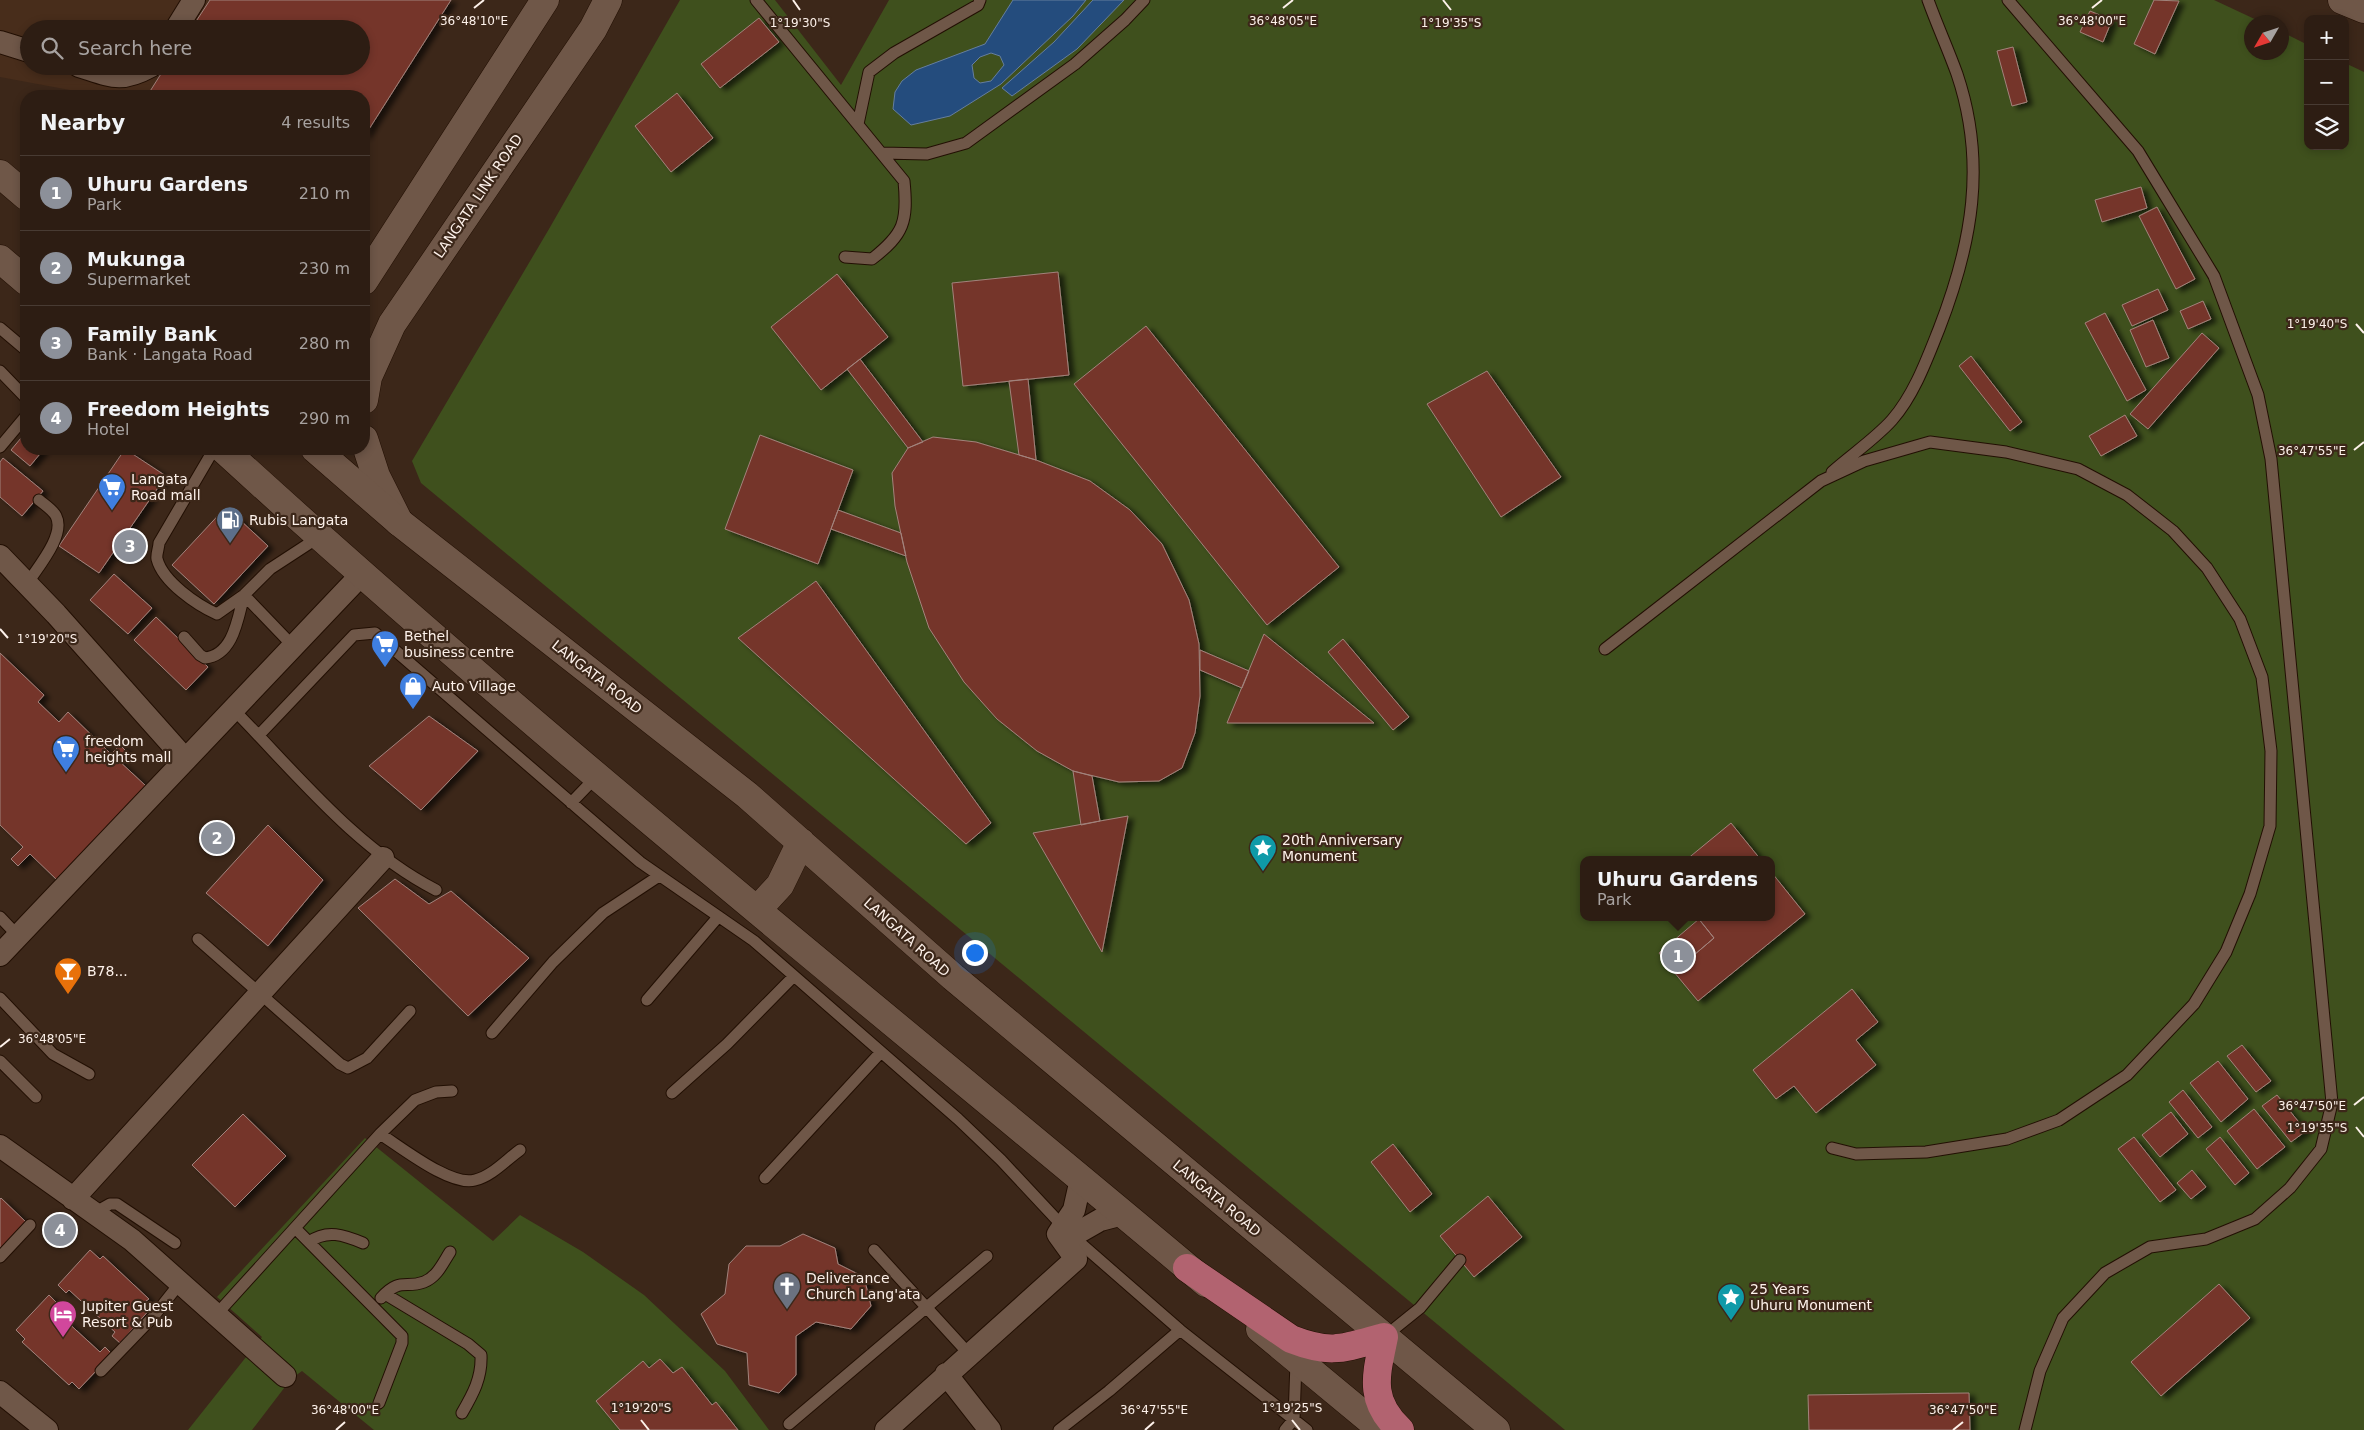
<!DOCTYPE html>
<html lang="en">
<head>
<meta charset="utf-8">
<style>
	body { margin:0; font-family:"DejaVu Sans",sans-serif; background:#392a21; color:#f1f3f6 }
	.controls { position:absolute; right:15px; top:15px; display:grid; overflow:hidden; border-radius:10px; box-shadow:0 2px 8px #0003 }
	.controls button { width:45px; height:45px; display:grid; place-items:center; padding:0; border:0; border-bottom:1px solid #483b33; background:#2d1d13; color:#f1f3f6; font:25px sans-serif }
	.compass { position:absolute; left:2244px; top:15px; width:45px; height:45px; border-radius:50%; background:#2d1d13; box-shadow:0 2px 8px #0003; rotate:231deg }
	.you { position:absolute; left:974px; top:952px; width:18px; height:18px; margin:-12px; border:4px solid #fff; border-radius:50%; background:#1a73e8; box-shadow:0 0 0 8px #1a73e833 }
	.badge { display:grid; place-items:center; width:32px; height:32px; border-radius:50%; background:#8c9099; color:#fff; font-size:16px; font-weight:700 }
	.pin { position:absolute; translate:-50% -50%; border:2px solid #fff; box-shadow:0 1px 5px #0006 }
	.popup { position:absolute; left:1580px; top:856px; width:195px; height:65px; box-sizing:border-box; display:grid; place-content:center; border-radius:10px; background:#2d1d13; filter:drop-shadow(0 1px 4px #0005); font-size:16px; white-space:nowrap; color:#a7a2a0 }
	.popup b { font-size:19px; color:#f1f3f6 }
	.popup::after { content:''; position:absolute; left:50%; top:100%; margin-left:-10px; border:10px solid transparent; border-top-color:#2d1d13 }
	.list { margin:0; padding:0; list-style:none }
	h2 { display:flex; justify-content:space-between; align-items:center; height:65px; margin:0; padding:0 20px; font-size:21px }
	h2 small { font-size:16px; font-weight:400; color:#a7a2a0 }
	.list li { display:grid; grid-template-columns:32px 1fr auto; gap:15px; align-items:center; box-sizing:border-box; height:75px; padding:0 20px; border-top:1px solid #483b33 }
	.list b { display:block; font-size:19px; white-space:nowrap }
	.list p { margin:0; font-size:16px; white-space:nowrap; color:#a7a2a0 }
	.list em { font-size:16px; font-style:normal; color:#a7a2a0 }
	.icon { flex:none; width:28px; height:28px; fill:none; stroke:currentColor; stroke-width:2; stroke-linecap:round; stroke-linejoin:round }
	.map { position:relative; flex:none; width:2364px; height:1430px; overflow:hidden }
	.search { position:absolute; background:#2d1d13; box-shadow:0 2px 8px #0003; left:20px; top:20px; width:350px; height:55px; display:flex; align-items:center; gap:12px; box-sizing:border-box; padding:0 18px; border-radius:28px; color:#a7a2a0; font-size:19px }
	.panel { position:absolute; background:#2d1d13; box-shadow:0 2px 8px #0003; left:20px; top:90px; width:350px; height:365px; border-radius:20px }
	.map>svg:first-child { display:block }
	.built { fill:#482d1b }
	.green { fill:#3f501d; fill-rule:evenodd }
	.water { fill:#244c7d; stroke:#657e9e; fill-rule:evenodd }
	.building { fill:#753429; stroke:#a2837c; filter:url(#shadow) }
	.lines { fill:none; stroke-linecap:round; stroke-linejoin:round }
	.service-casing { stroke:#220f03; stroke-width:13 }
	.minor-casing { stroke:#220f03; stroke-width:24 }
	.tertiary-casing { stroke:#220f03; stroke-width:29 }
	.secondary-casing { stroke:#220f03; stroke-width:29 }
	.primary-casing { stroke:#220f03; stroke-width:29 }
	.service { stroke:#6f5748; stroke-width:11 }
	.minor { stroke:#6f5748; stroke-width:22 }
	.tertiary { stroke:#6f5748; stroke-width:28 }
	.secondary { stroke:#6f5748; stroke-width:28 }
	.primary { stroke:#b26370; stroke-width:28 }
	.ticks { fill:none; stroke:#fdf1ea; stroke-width:2 }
	.labels { text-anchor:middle; stroke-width:4.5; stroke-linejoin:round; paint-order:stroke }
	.street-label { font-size:14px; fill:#fdf1ea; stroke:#3c2719 }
	.poi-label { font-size:14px; fill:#fdf1ea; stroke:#3c2719; text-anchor:start }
	.ticks-label { font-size:12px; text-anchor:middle; fill:#fdf1ea; stroke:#3c2719; stroke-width:4.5; stroke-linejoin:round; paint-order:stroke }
</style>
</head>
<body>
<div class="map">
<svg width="2364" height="1430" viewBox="0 0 2364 1430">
	<defs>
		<filter id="shadow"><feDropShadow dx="5.5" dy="3" stdDeviation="2.5" flood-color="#0009"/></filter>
	</defs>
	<rect width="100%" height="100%" fill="#3c2719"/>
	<path class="built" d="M 0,0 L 210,0 L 191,29 L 29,29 L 29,66 L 166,66 L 147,96 L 102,96 L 0,77 Z"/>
	<path class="green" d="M 680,0 L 775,0 L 841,85 L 889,0 L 2214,0 L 2261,22 L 2252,22 L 2252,52 L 2282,52 L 2282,32 L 2308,45 L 2308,146 L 2345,146 L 2345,63 L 2364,72 L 2364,1430 L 1565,1430 L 421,483 L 412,461 L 549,229 ZM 1584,860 L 1772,860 L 1772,917 L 1584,917 Z
		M 365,1138 L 493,1241 L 520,1215 L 583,1252 L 644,1295 L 725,1371 L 769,1430 L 374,1430 L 302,1371 L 291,1379 L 252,1430 L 188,1430 L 262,1337 L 217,1297 Z"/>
	<path class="water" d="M 1013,0 L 1086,0 L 1073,16 L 1001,84 L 950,116 L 911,125 L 893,109 L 895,92 L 902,81 L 916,70 L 985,44 ZM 991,53 L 1000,56 L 1004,65 L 991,81 L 980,83 L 974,78 L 972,65 L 980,57 Z
		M 1093,0 L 1124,0 L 1077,49 L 1012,96 L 1002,88 L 1054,42 Z"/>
	<path class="building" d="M 210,0 L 451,0 L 364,137 L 364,96 L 147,96 L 166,66 L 361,66 L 361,29 L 191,29 Z
		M 2154,0 L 2179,1 L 2155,54 L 2134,44 Z
		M 2090,11 L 2112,20 L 2103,42 L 2080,32 Z
		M 759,18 L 779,42 L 720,88 L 701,64 Z
		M 2013,47 L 2027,102 L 2012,106 L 1997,51 Z
		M 677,93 L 713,138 L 671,172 L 635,126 Z
		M 2141,187 L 2147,208 L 2102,222 L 2095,200 Z
		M 2157,207 L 2195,279 L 2176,289 L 2139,216 Z
		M 1058,272 L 1069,375 L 963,386 L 952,283 Z
		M 837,274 L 888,337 L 821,390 L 771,327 Z
		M 2158,289 L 2168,310 L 2132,326 L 2122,305 Z
		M 2203,301 L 2211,319 L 2188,329 L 2180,311 Z
		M 2105,313 L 2146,390 L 2127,401 L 2085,323 Z
		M 2153,320 L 2169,358 L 2146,367 L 2130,330 Z
		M 1146,326 L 1339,567 L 1267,625 L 1074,384 Z
		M 2202,333 L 2219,348 L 2148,429 L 2130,414 Z
		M 1971,356 L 2022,422 L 2010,431 L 1959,366 Z
		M 860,359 L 923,442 L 908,448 L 847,369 Z
		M 1487,371 L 1561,477 L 1501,517 L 1427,404 Z
		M 1028,379 L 1036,460 L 1019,455 L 1009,381 Z
		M 2125,415 L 2137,436 L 2101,456 L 2089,436 Z
		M 26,432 L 26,449 L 44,449 L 30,466 L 11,450 Z
		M 760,435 L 853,470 L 818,564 L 725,529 Z
		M 933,437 L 976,442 L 1036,460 L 1090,481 L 1130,510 L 1162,544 L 1189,600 L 1199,644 L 1200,696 L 1195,733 L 1182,768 L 1159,781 L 1119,782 L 1073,771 L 1037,751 L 997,719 L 964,682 L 929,628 L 907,562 L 895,506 L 892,473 L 908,448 Z
		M 125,449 L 166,476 L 99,573 L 59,546 Z
		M 3,458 L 43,491 L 22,516 L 0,497 L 0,462 Z
		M 226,507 L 268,546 L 214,604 L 172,565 Z
		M 838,510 L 901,533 L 906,556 L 831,529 Z
		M 114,574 L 152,608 L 128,634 L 90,600 Z
		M 816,581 L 991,823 L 966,844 L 738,638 Z
		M 156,617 L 208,667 L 186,690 L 134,640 Z
		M 1264,634 L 1374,723 L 1227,723 Z
		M 1343,639 L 1409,717 L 1393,730 L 1328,652 Z
		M 1200,650 L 1249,671 L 1242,688 L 1200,670 Z
		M 0,653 L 44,695 L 38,702 L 59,722 L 68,712 L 111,754 L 120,745 L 127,752 L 118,760 L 146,786 L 57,880 L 30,854 L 18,866 L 11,859 L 23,847 L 0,825 Z
		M 429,716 L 478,751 L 421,810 L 369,766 Z
		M 1073,771 L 1092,776 L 1100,821 L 1081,825 Z
		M 1128,816 L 1102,952 L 1033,833 Z
		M 1731,823 L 1761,860 L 1686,860 Z
		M 268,825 L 323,880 L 268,946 L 206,893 Z
		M 1772,873 L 1805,914 L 1698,1001 L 1674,972 L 1714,938 L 1697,917 L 1772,917 Z
		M 395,879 L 429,904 L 451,891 L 529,958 L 468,1016 L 358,908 Z
		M 1699,919 L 1714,938 L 1674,972 L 1659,953 Z
		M 1852,989 L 1878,1022 L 1856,1040 L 1876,1065 L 1816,1113 L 1794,1086 L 1776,1099 L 1753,1070 Z
		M 2242,1045 L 2271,1081 L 2256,1092 L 2227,1056 Z
		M 2218,1061 L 2248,1099 L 2221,1122 L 2190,1083 Z
		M 2183,1090 L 2212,1127 L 2198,1138 L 2169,1102 Z
		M 2277,1095 L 2306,1131 L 2291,1142 L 2262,1106 Z
		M 2254,1109 L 2285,1147 L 2257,1169 L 2227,1131 Z
		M 2171,1112 L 2188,1134 L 2160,1157 L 2142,1135 Z
		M 243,1114 L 286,1156 L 235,1207 L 192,1165 Z
		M 2134,1137 L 2176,1190 L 2160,1202 L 2118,1149 Z
		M 2220,1137 L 2249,1173 L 2235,1185 L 2206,1149 Z
		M 1393,1144 L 1432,1194 L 1410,1212 L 1371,1162 Z
		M 2192,1170 L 2206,1187 L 2191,1199 L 2177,1183 Z
		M 1488,1196 L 1522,1237 L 1474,1277 L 1440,1236 Z
		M 1,1198 L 27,1223 L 0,1252 L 0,1199 Z
		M 803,1234 L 835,1248 L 838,1264 L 864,1277 L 871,1306 L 851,1329 L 816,1322 L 796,1336 L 796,1375 L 779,1393 L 749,1385 L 747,1353 L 717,1344 L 701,1314 L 725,1294 L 729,1264 L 746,1246 L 780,1246 Z
		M 90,1250 L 100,1259 L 103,1256 L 149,1299 L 146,1301 L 152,1307 L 120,1343 L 112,1336 L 115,1332 L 69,1290 L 66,1293 L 58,1285 Z
		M 2219,1284 L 2250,1318 L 2161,1396 L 2131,1362 Z
		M 49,1295 L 58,1304 L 53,1309 L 100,1352 L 105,1347 L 112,1354 L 79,1389 L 72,1382 L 69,1385 L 22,1342 L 25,1339 L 16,1330 Z
		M 660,1359 L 673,1373 L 682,1367 L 712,1405 L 716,1402 L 738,1430 L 620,1430 L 596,1401 L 643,1361 L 649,1368 Z
		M 1969,1393 L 1970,1430 L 1809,1430 L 1808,1395 Z"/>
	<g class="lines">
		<g class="service-casing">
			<path id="service" d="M 756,0 L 904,181 C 908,222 904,234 872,259 L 845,257
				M 2008,0 L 2138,151 L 2214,276 L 2258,395 L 2271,459 L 2332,1103 L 2321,1149 L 2290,1188 L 2255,1219 L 2206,1239 L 2150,1247 L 2105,1273 L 2063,1318 L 2040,1371 L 2025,1430
				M 858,124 L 869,72 L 894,53 L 978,5 L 980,0
				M 882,153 L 927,154 L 966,143 L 1075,64 L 1125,20 L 1144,0
				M 0,328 L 26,350
				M 0,371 L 26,398
				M 0,447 L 26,416
				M 214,449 L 159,543 C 159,548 156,554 157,559 C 163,582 197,605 217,614 L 244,595 L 270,569 L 319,537
				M 1832,472 C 1851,455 1875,439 1892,420 C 1914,395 1927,359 1939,329 C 1972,244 1987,163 1957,74 C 1948,49 1937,25 1928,0
				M 27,584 C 37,568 66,535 56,516 C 53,510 45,505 39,500
				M 244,595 L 293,646
				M 184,637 L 200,655 L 205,658 C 234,655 238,617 244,595
				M 1605,649 L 1821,481 L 1864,461 L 1930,442 L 2006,452 L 2078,469 L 2127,495 L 2173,531 L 2207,568 L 2240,619 L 2262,677 L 2271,751 L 2270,826 L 2250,894 L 2226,952 L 2194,1004 L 2127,1075 L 2059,1120 L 2007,1139 L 1926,1152 L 1856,1154 L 1832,1148
				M 233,709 C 296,773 356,849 436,890
				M 259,735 L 354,635 L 375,633 L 640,862 L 754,941 L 958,1119 L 1001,1160 L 1071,1235 L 1180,1330 L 1307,1430
				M 571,803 L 596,777
				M 0,917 L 18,936
				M 198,939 L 340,1064 L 348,1068 L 367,1058 L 410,1011
				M 0,998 L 53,1054 L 89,1074
				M 647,1000 L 718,917
				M 492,1033 L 553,962 L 603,913 L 659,876
				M 0,1061 L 36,1097
				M 672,1093 L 727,1044 L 794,976
				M 380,1134 C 401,1147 451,1187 475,1180 C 492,1176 506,1160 520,1150
				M 765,1178 L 881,1052
				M 94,1213 L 110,1204 L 117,1204 L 175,1243
				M 295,1228 L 402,1336 L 402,1343 L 379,1403
				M 309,1242 C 327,1229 344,1235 363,1243
				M 874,1250 L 969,1354
				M 0,1257 L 30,1225
				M 385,1294 L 468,1344 L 481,1355 C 482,1378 473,1394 462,1413
				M 381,1298 C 400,1277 405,1289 424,1282 C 437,1277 443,1263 450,1252
				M 216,1315 L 380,1134 L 415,1100 L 436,1092 L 452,1091
				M 1384,1337 L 1420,1308 L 1460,1260
				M 101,1371 L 153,1317 L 180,1283
				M 789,1424 L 987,1256
				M 1059,1430 L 1109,1391 L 1180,1330
				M 1285,1430 L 1294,1419 L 1296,1362"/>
		</g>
		<g class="minor-casing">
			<path id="minor" d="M 176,29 L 194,0
				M 0,42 L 29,51
				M 79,66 C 111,76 120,83 151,66
				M 0,556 L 56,614 L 185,759
				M 0,955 L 361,575
				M 0,1146 L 132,1240 L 285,1376
				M 73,1199 L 383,858
				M 1070,1250 L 1065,1240 L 1100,1220 L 1123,1214
				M 1076,1259 L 1058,1234 L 1074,1210 L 1081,1179
				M 946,1374 L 990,1430
				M 0,1392 L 47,1430
				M 886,1430 L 1076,1259"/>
		</g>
		<g class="tertiary-casing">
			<path id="tertiary" d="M 2342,0 L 2364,9
				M 364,281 L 545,0
				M 364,400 L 368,377 L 392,324 L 593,29 L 608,0
				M 364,439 L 376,476 L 399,522"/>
		</g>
		<g class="secondary-casing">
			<path id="secondary" d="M 0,174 L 26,196
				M 0,259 L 26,281
				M 223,449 C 540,739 877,1007 1206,1283
				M 315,449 L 399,522 L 747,795 L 953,977 L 1496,1430
				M 757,910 L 780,885 L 801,842
				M 1260,1329 L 1382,1430"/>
		</g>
		<g class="primary-casing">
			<path id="primary" d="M 1187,1268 L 1291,1339 C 1332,1355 1344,1348 1384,1337 C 1376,1376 1368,1400 1400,1430"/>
		</g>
		<use href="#service" class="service"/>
		<use href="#minor" class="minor"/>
		<use href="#tertiary" class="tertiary"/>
		<use href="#secondary" class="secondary"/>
		<use href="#primary" class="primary"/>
	</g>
	<path class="ticks" d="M 793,0 L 800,10M 1443,0 L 1451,10M 474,8 L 484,0M 1283,8 L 1293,0M 2092,8 L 2102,0M 2356,324 L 2364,333M 2354,450 L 2364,442M 0,629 L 8,638M 0,1047 L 10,1039M 2354,1105 L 2364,1097M 2356,1127 L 2364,1137M 641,1420 L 649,1430M 1292,1420 L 1300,1430M 336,1430 L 345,1422M 1145,1430 L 1154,1422M 1953,1430 L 1963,1422"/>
	<defs>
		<g id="supermarket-pin" transform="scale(1.4375)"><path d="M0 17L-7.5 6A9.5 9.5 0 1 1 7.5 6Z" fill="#3f7fe0" stroke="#3c2719"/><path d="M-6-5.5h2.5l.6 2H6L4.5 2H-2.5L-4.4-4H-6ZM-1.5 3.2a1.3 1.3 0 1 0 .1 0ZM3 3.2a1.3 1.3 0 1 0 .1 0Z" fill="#fff"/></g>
		<g id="fuel-pin" transform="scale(1.4375)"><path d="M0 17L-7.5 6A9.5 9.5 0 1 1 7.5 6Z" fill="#5c6f8a" stroke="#3c2719"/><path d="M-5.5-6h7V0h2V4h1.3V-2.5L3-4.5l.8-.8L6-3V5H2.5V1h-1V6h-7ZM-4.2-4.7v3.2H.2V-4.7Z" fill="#fff"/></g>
		<g id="shop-pin" transform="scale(1.4375)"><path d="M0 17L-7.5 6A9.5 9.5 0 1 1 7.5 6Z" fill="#3f7fe0" stroke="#3c2719"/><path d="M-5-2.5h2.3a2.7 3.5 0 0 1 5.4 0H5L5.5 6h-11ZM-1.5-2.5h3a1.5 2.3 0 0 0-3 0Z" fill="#fff"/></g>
		<g id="sight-pin" transform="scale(1.4375)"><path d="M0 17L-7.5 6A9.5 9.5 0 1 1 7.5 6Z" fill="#0f9aa8" stroke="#3c2719"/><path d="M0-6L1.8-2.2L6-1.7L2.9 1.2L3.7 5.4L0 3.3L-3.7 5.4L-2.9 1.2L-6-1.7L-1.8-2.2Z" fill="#fff"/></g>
		<g id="bar-pin" transform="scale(1.4375)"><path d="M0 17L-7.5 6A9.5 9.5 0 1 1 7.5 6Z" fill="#e8710a" stroke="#3c2719"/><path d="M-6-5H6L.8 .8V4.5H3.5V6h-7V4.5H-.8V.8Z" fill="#fff"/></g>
		<g id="church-pin" transform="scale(1.4375)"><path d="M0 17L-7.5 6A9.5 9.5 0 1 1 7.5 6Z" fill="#6b7280" stroke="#3c2719"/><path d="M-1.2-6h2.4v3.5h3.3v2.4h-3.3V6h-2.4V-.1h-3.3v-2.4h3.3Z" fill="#fff"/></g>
		<g id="hotel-pin" transform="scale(1.4375)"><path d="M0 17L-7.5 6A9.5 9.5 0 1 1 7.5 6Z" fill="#d1479c" stroke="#3c2719"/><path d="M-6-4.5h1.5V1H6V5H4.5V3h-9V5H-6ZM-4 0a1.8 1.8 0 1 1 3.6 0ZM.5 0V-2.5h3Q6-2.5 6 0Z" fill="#fff"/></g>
	</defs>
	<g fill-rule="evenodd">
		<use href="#supermarket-pin" x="112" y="487"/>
		<use href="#fuel-pin" x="230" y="520"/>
		<use href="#supermarket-pin" x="385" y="644"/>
		<use href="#shop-pin" x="413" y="686"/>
		<use href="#supermarket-pin" x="66" y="749"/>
		<use href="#sight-pin" x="1263" y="848"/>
		<use href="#bar-pin" x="68" y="971"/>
		<use href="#church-pin" x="787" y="1286"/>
		<use href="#sight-pin" x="1731" y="1297"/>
		<use href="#hotel-pin" x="63" y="1314"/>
	</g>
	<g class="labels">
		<g class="street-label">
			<text transform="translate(478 196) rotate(-56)" y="5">LANGATA LINK ROAD</text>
			<text transform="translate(597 677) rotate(38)" y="5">LANGATA ROAD</text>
			<text transform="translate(907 937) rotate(42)" y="5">LANGATA ROAD</text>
			<text transform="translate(1217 1198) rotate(40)" y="5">LANGATA ROAD</text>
		</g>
		<g class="poi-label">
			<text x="131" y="484">Langata<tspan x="131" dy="16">Road mall</tspan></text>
			<text x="249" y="525">Rubis Langata</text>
			<text x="404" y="641">Bethel<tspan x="404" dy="16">business centre</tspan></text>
			<text x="432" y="691">Auto Village</text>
			<text x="85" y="746">freedom<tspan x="85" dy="16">heights mall</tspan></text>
			<text x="1282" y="845">20th Anniversary<tspan x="1282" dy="16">Monument</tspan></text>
			<text x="87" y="976">B78...</text>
			<text x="806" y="1283">Deliverance<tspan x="806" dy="16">Church Lang'ata</tspan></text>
			<text x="1750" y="1294">25 Years<tspan x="1750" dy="16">Uhuru Monument</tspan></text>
			<text x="82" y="1311">Jupiter Guest<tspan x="82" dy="16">Resort &amp; Pub</tspan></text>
		</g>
	</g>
	<g class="ticks-label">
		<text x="474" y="25">36°48'10"E</text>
		<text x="1283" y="25">36°48'05"E</text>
		<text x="2092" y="25">36°48'00"E</text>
		<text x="800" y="27">1°19'30"S</text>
		<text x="1451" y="27">1°19'35"S</text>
		<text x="2317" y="328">1°19'40"S</text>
		<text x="2312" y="455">36°47'55"E</text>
		<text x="47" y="643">1°19'20"S</text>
		<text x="52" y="1043">36°48'05"E</text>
		<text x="2312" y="1110">36°47'50"E</text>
		<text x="2317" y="1132">1°19'35"S</text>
		<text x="641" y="1412">1°19'20"S</text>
		<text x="1292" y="1412">1°19'25"S</text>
		<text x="345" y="1414">36°48'00"E</text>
		<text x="1154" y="1414">36°47'55"E</text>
		<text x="1963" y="1414">36°47'50"E</text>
	</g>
</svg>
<div class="controls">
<button>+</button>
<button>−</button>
<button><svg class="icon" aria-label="layers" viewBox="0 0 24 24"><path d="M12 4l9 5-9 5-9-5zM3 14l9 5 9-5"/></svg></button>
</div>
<svg class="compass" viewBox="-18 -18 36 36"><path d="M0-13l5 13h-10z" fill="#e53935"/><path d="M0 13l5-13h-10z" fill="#a7a2a0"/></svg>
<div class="you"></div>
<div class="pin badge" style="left:1678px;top:956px">1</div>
<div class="popup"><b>Uhuru Gardens</b>Park</div>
<div class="pin badge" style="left:217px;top:838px">2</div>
<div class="pin badge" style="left:130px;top:546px">3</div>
<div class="pin badge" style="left:60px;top:1230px">4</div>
<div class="search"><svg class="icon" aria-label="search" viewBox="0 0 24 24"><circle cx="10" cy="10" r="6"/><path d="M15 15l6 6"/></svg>Search here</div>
<section class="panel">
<h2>Nearby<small>4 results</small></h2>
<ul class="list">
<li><span class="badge">1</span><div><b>Uhuru Gardens</b><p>Park</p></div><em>210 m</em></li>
<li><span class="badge">2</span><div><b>Mukunga</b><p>Supermarket</p></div><em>230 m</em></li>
<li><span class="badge">3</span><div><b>Family Bank</b><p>Bank · Langata Road</p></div><em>280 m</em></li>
<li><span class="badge">4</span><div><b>Freedom Heights</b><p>Hotel</p></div><em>290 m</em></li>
</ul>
</section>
</div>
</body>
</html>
